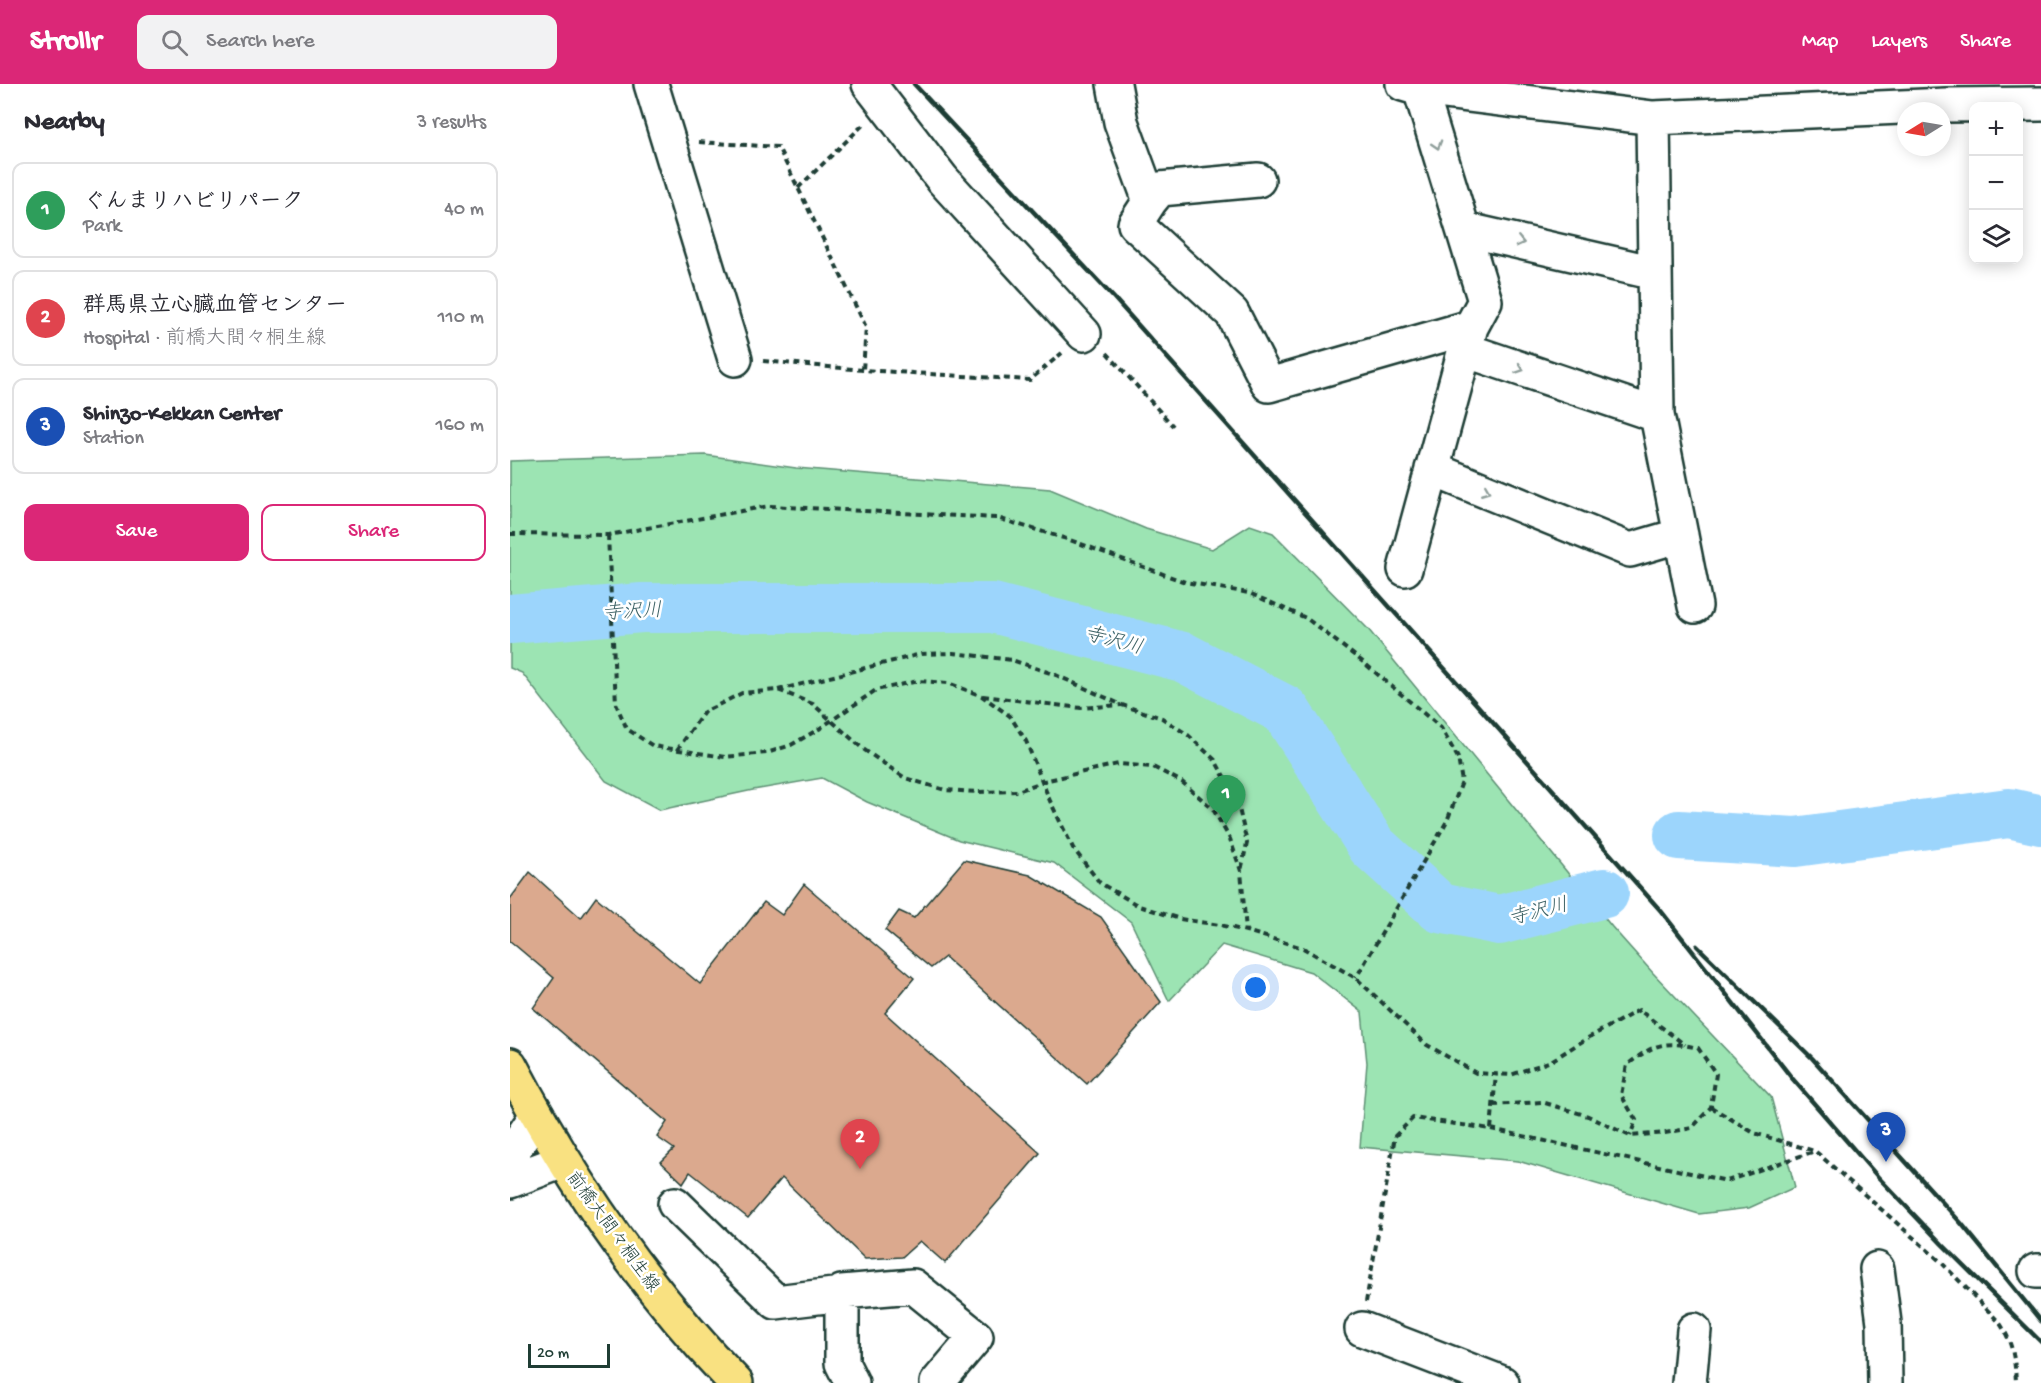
<!DOCTYPE html>
<html lang="en">
<head>
<meta charset="utf-8">
<style>
	body { margin:0; font-family:"Gochi Hand","Klee One",sans-serif; background:#f2f2f3; color:#2b2b33 }
	.controls { position:absolute; right:18px; top:18px; display:grid; overflow:hidden; border-radius:12px; box-shadow:0 3px 15px #0003 }
	.controls button { width:54px; height:54px; display:grid; place-items:center; padding:0; border:0; border-bottom:2px solid #e1e1e2; background:#fff; color:#2b2b33; font:30px sans-serif }
	.compass { position:absolute; left:1387px; top:18px; width:54px; height:54px; border-radius:50%; background:#fff; box-shadow:0 3px 15px #0003; rotate:259deg }
	.scale { position:absolute; left:18px; bottom:15px; width:82px; box-sizing:border-box; padding-left:6px; border:3px solid #1f3d34; border-top:0; font-size:16px; line-height:21px; white-space:nowrap; color:#1f3d34; -webkit-text-stroke:4px #fff; paint-order:stroke }
	.you { position:absolute; left:746px; top:904px; width:21px; height:21px; margin:-15px; border:4px solid #fff; border-radius:50%; background:#1a73e8; box-shadow:0 0 0 9px #1a73e833 }
	.badge { display:grid; place-items:center; width:39px; height:39px; border-radius:50%; background:#db2777; color:#fff; font-size:20px; font-weight:700 }
	.pin { position:absolute; translate:-50% -50px; filter:drop-shadow(0 2px 3px #0008) }
	.pin::after { content:''; position:absolute; top:32px; width:21px; height:18px; background:inherit; clip-path:polygon(0 0,100% 0,50% 100%) }
	.list { margin:0; padding:0; list-style:none }
	h2 { display:flex; justify-content:space-between; align-items:center; height:78px; margin:0; padding:0 24px; font-size:26px }
	h2 small { font-size:20px; font-weight:400; color:#7c7c81 }
	.list li { display:grid; grid-template-columns:39px 1fr auto; gap:18px; align-items:center; box-sizing:border-box; height:96px; margin:0 12px 12px; padding:0 12px; border:2px solid #e1e1e2; border-radius:12px }
	.list b { display:block; font-size:22px; white-space:nowrap }
	.list p { margin:0; font-size:20px; white-space:nowrap; color:#7c7c81 }
	.list em { font-size:20px; font-style:normal; color:#7c7c81 }
	.actions { display:flex; gap:12px; padding:18px 24px }
	.actions a { flex:1; padding:14px 0; border:2px solid #db2777; border-radius:12px; text-align:center; font-size:21px; color:#db2777 }
	.actions .main { background:#db2777; color:#fff }
	.icon { flex:none; width:33px; height:33px; fill:none; stroke:currentColor; stroke-width:2; stroke-linecap:round; stroke-linejoin:round }
	.map { position:relative; flex:none; width:1531px; height:1299px; overflow:hidden }
	header { display:flex; align-items:center; gap:36px; box-sizing:border-box; height:84px; padding:0 30px; background:#db2777; color:#fff }
	header strong { font-size:28px }
	nav { display:flex; gap:33px; margin-inline-start:auto; font-size:21px }
	.search { width:420px; height:54px; background:#f2f2f3; display:flex; align-items:center; gap:15px; box-sizing:border-box; padding:0 21px; border-radius:12px; color:#7c7c81; font-size:22px }
	main { display:flex }
	aside { flex:1; background:#fff }
	.map>svg:first-child { display:block }
	.green { fill:#9ce4b3; stroke:#5e9074; stroke-width:1.5 }
	.lines { fill:none; stroke-linecap:round; stroke-linejoin:round }
	.river { stroke:#9cd5fc; stroke-width:50 }
	.building { fill:#dba98e; stroke:#1f3d34; stroke-width:1.5 }
	.minor-casing { stroke:#1f3d34; stroke-width:38 }
	.major-casing { stroke:#1f3d34; stroke-width:38 }
	.path { stroke:#1f3d34; stroke-width:4; stroke-dasharray:6 4.5; stroke-linecap:butt }
	.minor { stroke:#fff; stroke-width:33 }
	.major { stroke:#f9e181; stroke-width:33 }
	.rail { stroke:#1f3d34; stroke-width:4.5 }
	.oneway { stroke:#8f9e9a }
	.labels { text-anchor:middle; stroke-width:5; stroke-linejoin:round; paint-order:stroke }
	.street-label { font-size:18px; fill:#1f3d34; stroke:#fff }
	.water-label { font-size:20px; font-style:italic; fill:#3e6366; stroke:#fff }
</style>
</head>
<body>
<header>
<strong>Strollr</strong>
<div class="search"><svg class="icon" aria-label="search" viewBox="0 0 24 24"><circle cx="10" cy="10" r="6"/><path d="M15 15l6 6"/></svg>Search here</div>
<nav><a>Map</a><a>Layers</a><a>Share</a></nav>
</header>
<main>
<aside>
<h2>Nearby<small>3 results</small></h2>
<ul class="list">
<li><span class="badge" style="background:#2e9e5b">1</span><div><b>ぐんまリハビリパーク</b><p>Park</p></div><em>40 m</em></li>
<li><span class="badge" style="background:#e0444e">2</span><div><b>群馬県立心臓血管センター</b><p>Hospital · 前橋大間々桐生線</p></div><em>110 m</em></li>
<li><span class="badge" style="background:#1a4fb4">3</span><div><b>Shinzo-Kekkan Center</b><p>Station</p></div><em>160 m</em></li>
</ul>
<div class="actions"><a class="main">Save</a><a>Share</a></div>
</aside>
<div class="map">
<svg width="1531" height="1299" viewBox="0 0 1531 1299">
	<rect width="100%" height="100%" fill="#fff"/>
	<filter id="ink" filterUnits="userSpaceOnUse"><feTurbulence type="fractalNoise" baseFrequency=".0167" numOctaves="2"/><feDisplacementMap in="SourceGraphic" scale="12" xChannelSelector="R" yChannelSelector="G"/><feConvolveMatrix kernelMatrix="1 2 1 2 8 2 1 2 1" color-interpolation-filters="sRGB"/></filter>
	<g filter="url(#ink)">
		<path class="green" d="M 195,371 L 286,384 L 540,405 L 636,445 L 702,465 L 740,441 L 763,449 L 858,545 L 1102,843 L 1143,889 L 1261,1013 L 1285,1103 L 1239,1124 L 1189,1130 L 1008,1077 L 850,1063 L 857,979 L 852,928 L 801,888 L 712,861 L 659,917 L 621,838 L 544,779 L 449,756 L 357,718 L 312,694 L 243,706 L 150,726 L 96,697 L 12,589 L 0,584 L 0,377 Z"/>
		<g class="lines">
			<path class="river" d="M 0,535 L 132,524 L 483,524 L 673,573 L 775,626 L 862,762 L 930,824 L 989,836 L 1094,809
				M 1169,751 L 1285,758 L 1499,729 L 1531,736"/>
		</g>
		<path class="building" d="M 454,776 L 520,791 L 591,833 L 651,918 L 577,1000 L 435,873 L 421,884 L 375,846 L 389,827 L 404,834 Z
			M 20,788 L 71,834 L 86,813 L 190,900 L 254,818 L 272,831 L 294,800 L 404,894 L 375,929 L 530,1069 L 435,1179 L 410,1157 L 392,1173 L 355,1175 L 272,1094 L 238,1134 L 180,1088 L 173,1099 L 151,1078 L 164,1065 L 147,1053 L 157,1038 L 23,924 L 44,894 L 0,857 L 0,815 Z"/>
		<g class="lines">
			<g class="minor-casing">
				<path id="minor" d="M 141,0 L 225,275
					M 359,0 L 433,96 L 574,250
					M 604,0 L 611,38 L 640,117
					M 893,0 L 910,5 L 1143,34 L 1436,21 L 1531,20
					M 1143,34 L 1147,331 L 1185,522
					M 748,96 L 650,105 L 640,117 L 625,140 L 722,229 L 759,301 L 961,243
					M 953,145 L 1145,189
					M 955,266 L 1147,331
					M 922,385 L 1120,466 L 1171,451
					M 895,485 L 961,243 L 975,217 L 910,5
					M 0,1071 L 27,1031
					M 0,1097 L 53,1077
					M 165,1120 L 266,1218 L 332,1210
					M 1367,1185 L 1374,1239 L 1375,1299
					M 1526,1187 L 1531,1187
					M 852,1245 L 992,1299
					M 342,1299 L 332,1279 L 332,1208 L 403,1202 L 466,1253 L 427,1299
					M 1179,1299 L 1184,1246"/>
			</g>
			<g class="major-casing">
				<path id="major" d="M 0,981 C 60,1096 136,1206 226,1299"/>
			</g>
			<path class="path" d="M 189,58 L 268,63 L 356,243 L 353,286
				M 288,104 L 354,40
				M 597,269 L 663,342
				M 253,277 L 353,286 L 520,296 L 552,269
				M 0,450 L 98,451 L 259,422 L 487,434 L 560,456 L 675,498 L 739,509 L 796,534 L 853,578 L 931,644 L 948,674 L 952,698 L 937,737 L 846,894
				M 98,451 L 106,620 L 117,645 L 143,662 L 215,673 L 257,669 L 281,661 L 309,645 L 366,606 L 408,597 L 438,599 L 472,612 L 500,632 L 516,657 L 540,717 L 563,764 L 590,799 L 629,822 L 670,835 L 710,841 L 736,847 L 793,864 L 846,894 L 917,961 L 966,989 L 1001,991 L 1041,977 L 1076,955 L 1129,926 L 1175,961
				M 268,606 L 411,570 L 443,569 L 502,576 L 546,591 L 612,621 L 652,634 L 678,651 L 705,676 L 727,716 L 737,759 L 731,787
				M 473,612 L 571,624 L 611,621
				M 167,666 L 194,628 L 232,609 L 268,606 L 303,620 L 353,665 L 395,694 L 435,706 L 467,708 L 508,707 L 534,697 L 608,680 L 643,683 L 672,698 L 703,725 L 720,755 L 731,787 L 736,847
				M 983,1021 L 1032,1018 L 1078,1032 L 1120,1052 L 1155,1049 L 1182,1044 L 1201,1023 L 1206,990 L 1188,964 C 1154,956 1144,960 1117,981 L 1111,1011 L 1126,1036 L 1120,1052
				M 1201,1023 L 1244,1049 L 1304,1067
				M 981,1045 L 1217,1097 L 1305,1067 L 1430,1177 L 1489,1238 C 1503,1258 1505,1276 1506,1299
				M 856,1218 L 885,1052 L 903,1034 L 981,1045 L 986,990"/>
			<use href="#minor" class="minor"/>
			<use href="#major" class="major"/>
			<path class="rail" d="M 404,0 L 604,214 L 1151,827 L 1281,993 L 1368,1093 L 1432,1160 L 1531,1258
				M 1187,862 L 1302,974 L 1451,1139 L 1531,1237"/>
		</g>
		<defs><path id="oneway-chevron" d="M-2-3.5L2.5 0L-2 3.5" fill="none" stroke-width="1.6" stroke-linecap="round" stroke-linejoin="round" transform="scale(1.5)"/></defs>
		<g class="oneway">
			<use href="#oneway-chevron" transform="translate(927 61) rotate(73)"/>
			<use href="#oneway-chevron" transform="translate(1010 158) rotate(13)"/>
			<use href="#oneway-chevron" transform="translate(1010 285) rotate(19)"/>
			<use href="#oneway-chevron" transform="translate(976 407) rotate(22)"/>
		</g>
	</g>
	<g class="labels">
		<g class="street-label">
			<text transform="translate(104 1147) rotate(54)" y="6">前橋大間々桐生線</text>
		</g>
		<g class="water-label">
			<text transform="translate(122 526) rotate(-3)" y="7">寺沢川</text>
			<text transform="translate(604 555) rotate(15)" y="7">寺沢川</text>
			<text transform="translate(1028 826) rotate(-14)" y="7">寺沢川</text>
		</g>
	</g>
</svg>
<div class="controls">
<button>+</button>
<button>−</button>
<button><svg class="icon" aria-label="layers" viewBox="0 0 24 24"><path d="M12 4l9 5-9 5-9-5zM3 14l9 5 9-5"/></svg></button>
</div>
<svg class="compass" viewBox="-18 -18 36 36"><path d="M0-13l5 13h-10z" fill="#e53935"/><path d="M0 13l5-13h-10z" fill="#7c7c81"/></svg>
<div class="scale">20 m</div>
<div class="you"></div>
<div class="pin badge" style="left:716px;top:741px;background:#2e9e5b">1</div>
<div class="pin badge" style="left:350px;top:1085px;background:#e0444e">2</div>
<div class="pin badge" style="left:1376px;top:1078px;background:#1a4fb4">3</div>
</div>
</main>
</body>
</html>
